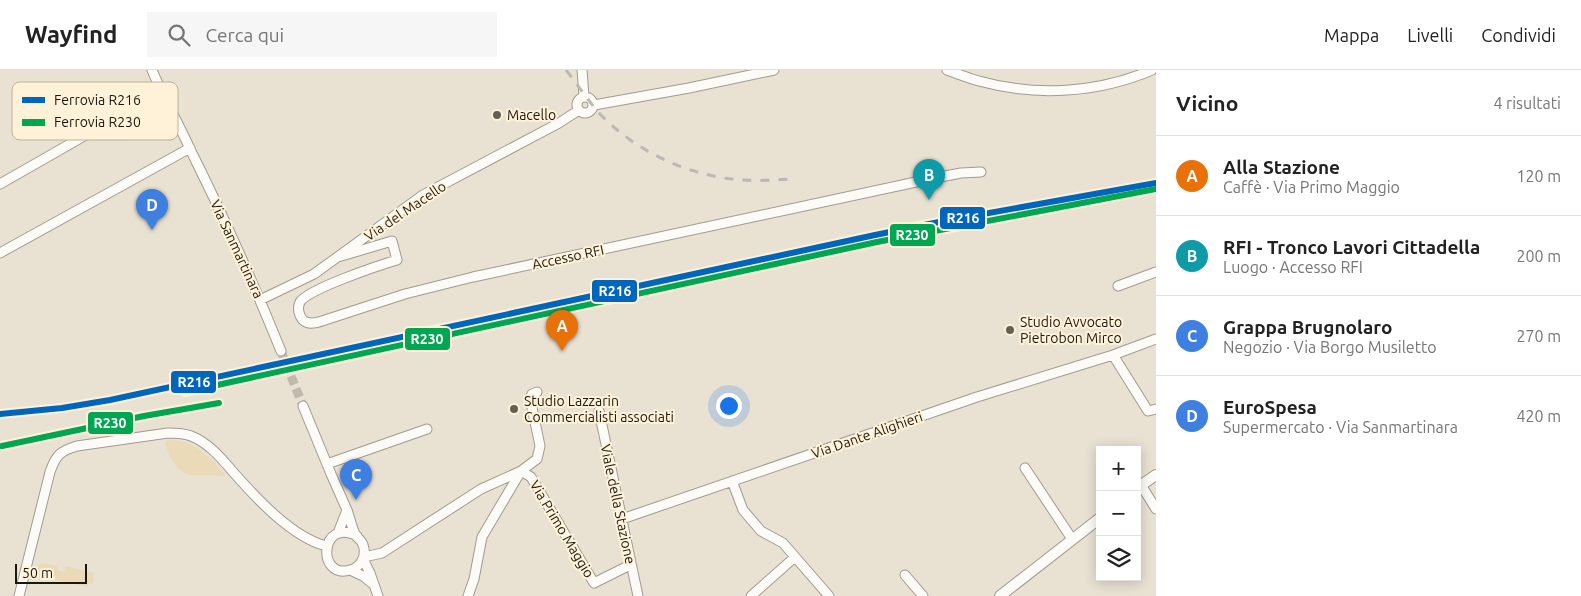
<!DOCTYPE html>
<html lang="it">
<head>
<meta charset="utf-8">
<style>
	body { margin:0; font-family:Ubuntu,sans-serif; background:#f6f6f6; color:#222 }
	.controls { position:absolute; right:15px; bottom:15px; display:grid; overflow:hidden; border-radius:0px; box-shadow:0 2px 12px #0003 }
	.controls button { width:45px; height:45px; display:grid; place-items:center; padding:0; border:0; border-bottom:1px solid #e0e0e0; background:#fff; color:#222; font:25px sans-serif }
	.scale { position:absolute; left:15px; bottom:12px; width:72px; box-sizing:border-box; padding-left:5px; border:2px solid #1c170e; border-top:0; font-size:14px; line-height:18px; white-space:nowrap; color:#1c170e; -webkit-text-stroke:4px #fff2d8; paint-order:stroke }
	.you { position:absolute; left:728px; top:335px; width:18px; height:18px; margin:-12px; border:4px solid #fff; border-radius:50%; background:#1a73e8; box-shadow:0 0 0 8px #1a73e833 }
	.badge { display:grid; place-items:center; width:32px; height:32px; border-radius:50%; background:#645e53; color:#fff; font-size:16px; font-weight:700 }
	.pin { position:absolute; translate:-50% -41px; filter:drop-shadow(0 1px 2px #0008) }
	.pin::after { content:''; position:absolute; top:26px; width:18px; height:15px; background:inherit; clip-path:polygon(0 0,100% 0,50% 100%) }
	.list { margin:0; padding:0; list-style:none }
	h2 { display:flex; justify-content:space-between; align-items:center; height:65px; margin:0; padding:0 20px; font-size:21px }
	h2 small { font-size:16px; font-weight:400; color:#767676 }
	.list li { display:grid; grid-template-columns:32px 1fr auto; gap:15px; align-items:center; box-sizing:border-box; height:80px; padding:0 20px; border-top:1px solid #e0e0e0 }
	.list b { display:block; font-size:19px; white-space:nowrap }
	.list p { margin:0; font-size:16px; white-space:nowrap; color:#767676 }
	.list em { font-size:16px; font-style:normal; color:#767676 }
	.icon { flex:none; width:28px; height:28px; fill:none; stroke:currentColor; stroke-width:2; stroke-linecap:round; stroke-linejoin:round }
	.map { position:relative; flex:none; width:1156px; height:526px; overflow:hidden }
	header { display:flex; align-items:center; gap:30px; box-sizing:border-box; height:70px; padding:0 25px; background:#fff; border-bottom:1px solid #e0e0e0 }
	header strong { font-size:24px }
	nav { display:flex; gap:28px; margin-inline-start:auto; font-size:18px }
	.search { width:350px; height:45px; background:#f6f6f6; display:flex; align-items:center; gap:12px; box-sizing:border-box; padding:0 18px; border-radius:0px; color:#767676; font-size:19px }
	main { display:flex }
	aside { flex:1; background:#fff }
	.map>svg:first-child { display:block }
	.green { fill:#eadab8 }
	.lines { fill:none; stroke-linecap:round; stroke-linejoin:round }
	.minor-tunnel { stroke:#c0b9ac; stroke-width:9; stroke-dasharray:9 4.5; stroke-linecap:butt }
	.minor-casing { stroke:#a09b90; stroke-width:11 }
	.tertiary-casing { stroke:#a09b90; stroke-width:12 }
	.minor { stroke:#fcfbf8; stroke-width:9 }
	.tertiary { stroke:#fcfbf8; stroke-width:10 }
	.rail { stroke:#b9b8b4; stroke-width:3; stroke-dasharray:9 9; stroke-linecap:butt }
	.rail-1-casing { stroke:#fff2d8; stroke-width:10 }
	.rail-2-casing { stroke:#fff2d8; stroke-width:10 }
	.rail-1 { stroke:#0065bd; stroke-width:6 }
	.rail-2 { stroke:#00a651; stroke-width:6 }
	.poi-dot { fill:#645e53; stroke:#fff2d8; stroke-width:2 }
	.labels { text-anchor:middle; stroke-width:4; stroke-linejoin:round; paint-order:stroke }
	.poi-label { font-size:14px; fill:#1c170e; stroke:#fff2d8; text-anchor:start }
	.street-label { font-size:14px; fill:#1c170e; stroke:#fff2d8 }
	.key { fill:#fff2d8; stroke:#bbb09b; stroke-width:1 }
	.key-label { font-size:14px; fill:#1c170e }
	.line-badge { stroke:#fff2d8; stroke-width:2 }
	.badge-label { font-size:14px; text-anchor:middle; font-weight:bold; fill:#fff }
</style>
</head>
<body>
<header>
<strong>Wayfind</strong>
<div class="search"><svg class="icon" aria-label="search" viewBox="0 0 24 24"><circle cx="10" cy="10" r="6"/><path d="M15 15l6 6"/></svg>Cerca qui</div>
<nav><a>Mappa</a><a>Livelli</a><a>Condividi</a></nav>
</header>
<main>
<div class="map">
<svg width="1156" height="526" viewBox="0 0 1156 526">
	<rect width="100%" height="100%" fill="#e9e2d3"/>
	<path class="green" d="M 167,370 C 195,369 209,387 226,405 C 220,407 213,405 206,405 C 201,405 196,406 190,405 C 176,402 168,385 165,372 Z
		M 42,493 L 57,496 L 57,500 L 64,502 L 66,496 L 94,503 L 93,514 L 89,513 L 88,517 L 56,510 L 56,507 L 37,502 L 39,494 L 41,494 Z"/>
	<g class="lines">
		<path class="minor-tunnel" d="M 281,281 L 303,336"/>
		<g class="minor-casing">
			<path id="minor" d="M 152,0 C 163,27 178,52 190,79 C 223,145 253,212 281,281
				M 582,0 L 584,26
				M 947,0 C 958,4 968,8 979,11 C 1036,27 1098,23 1152,0
				M577 35a8 8 0 1 1 16 0a8 8 0 1 1-16 0Z
				M 594,35 L 689,18 L 774,0
				M 0,114 L 161,22
				M 0,183 L 190,78
				M 338,187 L 392,171 L 397,190 C 380,195 308,219 300,232 C 297,238 299,246 303,250 C 309,256 319,252 325,250 L 405,224 L 473,207 L 930,109 L 961,103 L 981,102
				M 1118,216 L 1156,202
				M 260,230 L 314,204 L 423,125 L 559,53 L 579,40
				M 1113,285 L 1148,341 L 1156,339
				M 303,336 L 331,404 L 347,440
				M 599,341 L 638,526
				M 327,394 L 427,359
				M 1025,398 L 1072,469
				M 521,401 L 531,407 L 594,513 L 630,495
				M 732,411 L 743,440 L 761,461 L 783,473 L 829,526
				M 1141,415 L 1156,439
				M 622,449 L 977,327 L 1113,285 L 1156,269
				M 338,463 L 347,440 C 350,448 352,459 356,466 C 359,469 362,471 363,475 C 367,486 361,497 350,500 C 317,510 319,447 357,466
				M 364,487 L 382,483 L 481,419 L 521,401 L 537,389 L 540,376 L 530,328 L 532,324 L 537,322
				M 363,489 L 370,503 L 378,526
				M 350,500 L 363,506 L 373,514
				M 905,505 L 923,526
				M 19,526 L 50,402 C 56,385 60,381 77,376 L 168,363 C 176,363 183,363 191,366 C 209,373 222,389 234,403 C 257,429 292,467 326,476
				M 468,526 L 474,509 L 482,467 L 521,401
				M 751,526 L 795,487"/>
		</g>
		<g class="tertiary-casing">
			<path id="tertiary" d="M 1137,418 L 1156,405
				M 1000,526 L 1100,448"/>
		</g>
		<use href="#minor" class="minor"/>
		<use href="#tertiary" class="tertiary"/>
		<path class="rail" d="M 566,0 C 578,15 588,31 601,45 C 638,83 691,107 744,110 C 759,111 775,110 790,109"/>
		<g class="rail-1-casing">
			<path id="rail-1" d="M 0,344 L 62,338 L 110,330 L 875,165 L 939,152 L 1156,113"/>
		</g>
		<g class="rail-2-casing">
			<path id="rail-2" d="M 185,322 L 877,172 L 1156,119
				M 2,376 L 144,346 L 219,333"/>
		</g>
		<use href="#rail-1" class="rail-1"/>
		<use href="#rail-2" class="rail-2"/>
	</g>
	<g class="poi-dot">
		<circle cx="497" cy="45" r="5"/>
		<circle cx="1010" cy="260" r="5"/>
		<circle cx="514" cy="339" r="5"/>
	</g>
	<g class="labels">
		<g class="poi-label">
			<text x="507" y="50">Macello</text>
			<text x="1020" y="257">Studio Avvocato<tspan x="1020" dy="16">Pietrobon Mirco</tspan></text>
			<text x="524" y="336">Studio Lazzarin<tspan x="524" dy="16">Commercialisti associati</tspan></text>
		</g>
		<g class="street-label">
			<text transform="translate(405 141) rotate(-34)" y="5">Via del Macello</text>
			<text transform="translate(237 179) rotate(65)" y="5">Via Sanmartinara</text>
			<text transform="translate(568 187) rotate(-12)" y="5">Accesso RFI</text>
			<text transform="translate(867 365) rotate(-19)" y="5">Via Dante Alighieri</text>
			<text transform="translate(618 434) rotate(78)" y="5">Viale della Stazione</text>
			<text transform="translate(562 459) rotate(59)" y="5">Via Primo Maggio</text>
		</g>
	</g>
	<rect x="12" y="12" width="166" height="58" rx="8" class="key"/>
	<rect x="22" y="27" width="23" height="6" fill="#0065bd"/>
	<rect x="22" y="49" width="23" height="7" fill="#00a651"/>
	<g class="key-label">
		<text x="54" y="35">Ferrovia R216</text>
		<text x="54" y="57">Ferrovia R230</text>
	</g>
	<g class="line-badge">
		<rect x="939" y="136" width="47" height="24" rx="5" fill="#0065bd"/>
		<rect x="889" y="153" width="47" height="24" rx="5" fill="#00a651"/>
		<rect x="591" y="209" width="47" height="24" rx="5" fill="#0065bd"/>
		<rect x="404" y="257" width="47" height="24" rx="5" fill="#00a651"/>
		<rect x="170" y="300" width="47" height="24" rx="5" fill="#0065bd"/>
		<rect x="87" y="341" width="47" height="24" rx="5" fill="#00a651"/>
	</g>
	<g class="badge-label">
		<text x="963" y="153">R216</text>
		<text x="912" y="170">R230</text>
		<text x="615" y="226">R216</text>
		<text x="427" y="274">R230</text>
		<text x="194" y="317">R216</text>
		<text x="110" y="358">R230</text>
	</g>
</svg>
<div class="controls">
<button>+</button>
<button>−</button>
<button><svg class="icon" aria-label="layers" viewBox="0 0 24 24"><path d="M12 4l9 5-9 5-9-5zM3 14l9 5 9-5"/></svg></button>
</div>
<div class="scale">50 m</div>
<div class="you"></div>
<div class="pin badge" style="left:562px;top:281px;background:#e8710a">A</div>
<div class="pin badge" style="left:929px;top:130px;background:#0f9aa8">B</div>
<div class="pin badge" style="left:356px;top:430px;background:#3f7fe0">C</div>
<div class="pin badge" style="left:152px;top:160px;background:#3f7fe0">D</div>
</div>
<aside>
<h2>Vicino<small>4 risultati</small></h2>
<ul class="list">
<li><span class="badge" style="background:#e8710a">A</span><div><b>Alla Stazione</b><p>Caffè · Via Primo Maggio</p></div><em>120 m</em></li>
<li><span class="badge" style="background:#0f9aa8">B</span><div><b>RFI - Tronco Lavori Cittadella</b><p>Luogo · Accesso RFI</p></div><em>200 m</em></li>
<li><span class="badge" style="background:#3f7fe0">C</span><div><b>Grappa Brugnolaro</b><p>Negozio · Via Borgo Musiletto</p></div><em>270 m</em></li>
<li><span class="badge" style="background:#3f7fe0">D</span><div><b>EuroSpesa</b><p>Supermercato · Via Sanmartinara</p></div><em>420 m</em></li>
</ul>
</aside>
</main>
</body>
</html>
